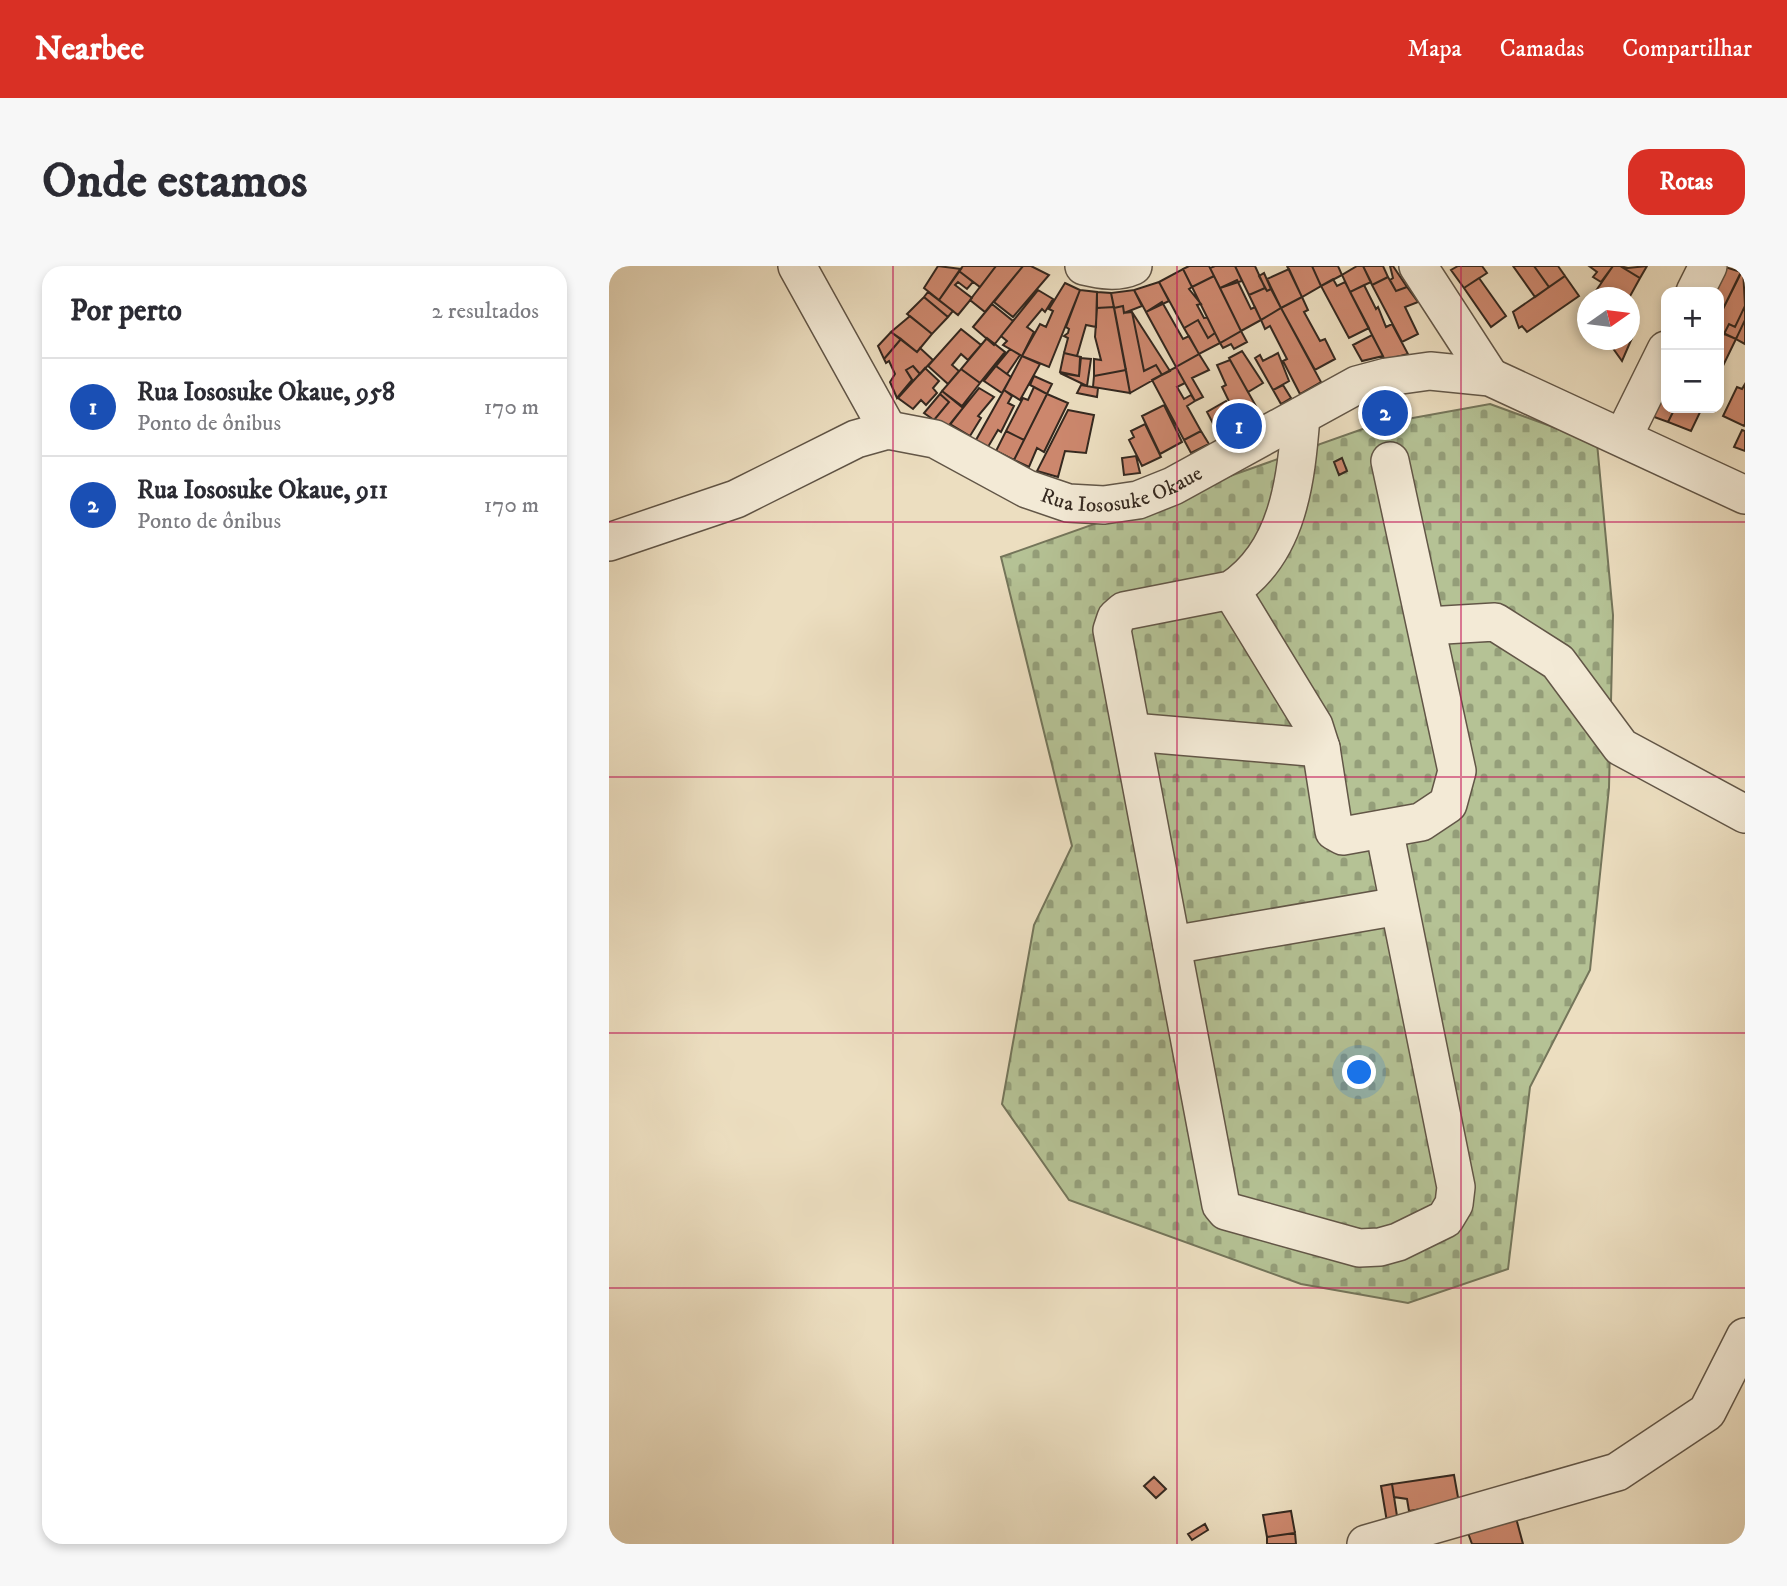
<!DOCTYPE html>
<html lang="pt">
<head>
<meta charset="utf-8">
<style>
	body { margin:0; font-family:"IM FELL DW Pica",serif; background:#f7f7f7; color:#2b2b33 }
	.controls { position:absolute; right:21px; top:21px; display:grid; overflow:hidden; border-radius:14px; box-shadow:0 4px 10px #0003 }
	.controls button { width:63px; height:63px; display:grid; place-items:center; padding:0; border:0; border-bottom:2px solid #e1e1e2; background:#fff; color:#2b2b33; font:35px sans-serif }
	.compass { position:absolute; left:968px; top:21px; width:63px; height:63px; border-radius:50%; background:#fff; box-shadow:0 4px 10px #0003; rotate:76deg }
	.you { position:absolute; left:751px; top:807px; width:24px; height:24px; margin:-18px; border:5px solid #fff; border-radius:50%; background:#1a73e8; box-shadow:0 0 0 10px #1a73e833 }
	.badge { display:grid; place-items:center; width:46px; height:46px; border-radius:50%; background:#d93025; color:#fff; font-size:23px; font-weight:700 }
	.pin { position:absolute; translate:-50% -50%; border:4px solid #fff; box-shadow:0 2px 7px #0006 }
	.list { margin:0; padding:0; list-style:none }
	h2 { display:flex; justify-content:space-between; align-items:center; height:91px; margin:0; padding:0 28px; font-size:30px }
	h2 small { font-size:23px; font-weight:400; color:#7c7c81 }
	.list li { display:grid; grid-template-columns:46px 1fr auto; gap:21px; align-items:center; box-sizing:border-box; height:98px; padding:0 28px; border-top:2px solid #e1e1e2 }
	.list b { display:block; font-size:26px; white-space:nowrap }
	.list p { margin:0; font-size:23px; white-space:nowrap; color:#7c7c81 }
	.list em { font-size:23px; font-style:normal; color:#7c7c81 }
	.map { position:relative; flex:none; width:1136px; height:1278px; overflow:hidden; border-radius:21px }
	header { display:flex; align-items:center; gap:42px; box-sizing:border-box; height:98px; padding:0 35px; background:#d93025; color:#fff }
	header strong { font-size:33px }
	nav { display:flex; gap:38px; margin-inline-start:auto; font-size:24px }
	.intro { display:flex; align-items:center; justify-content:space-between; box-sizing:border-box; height:168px; padding:0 42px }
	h1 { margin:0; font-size:49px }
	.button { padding:18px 32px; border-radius:21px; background:#d93025; color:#fff; font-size:24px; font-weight:700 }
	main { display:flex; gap:42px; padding:0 42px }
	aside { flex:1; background:#fff; border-radius:21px; box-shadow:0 4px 10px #0003 }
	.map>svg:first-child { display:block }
	.cemetery { fill:url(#cemetery-stones); stroke:#74755a; stroke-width:2 }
	.building { fill:#cc876d; stroke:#34281f; stroke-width:2 }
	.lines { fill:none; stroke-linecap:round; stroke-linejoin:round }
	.minor-casing { stroke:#625647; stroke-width:40 }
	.minor { stroke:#f3ead6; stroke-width:37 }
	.grid { fill:none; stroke:#c2185b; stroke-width:2; stroke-opacity:0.55 }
	.labels { text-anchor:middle; stroke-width:5; stroke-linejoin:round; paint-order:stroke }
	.street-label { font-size:21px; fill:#34281f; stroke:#f3ead6 }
</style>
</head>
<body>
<header>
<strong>Nearbee</strong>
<nav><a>Mapa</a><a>Camadas</a><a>Compartilhar</a></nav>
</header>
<div class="intro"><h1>Onde estamos</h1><a class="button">Rotas</a></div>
<main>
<aside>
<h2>Por perto<small>2 resultados</small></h2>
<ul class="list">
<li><span class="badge" style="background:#1a4fb4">1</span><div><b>Rua Iososuke Okaue, 958</b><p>Ponto de ônibus</p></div><em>170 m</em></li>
<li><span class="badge" style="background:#1a4fb4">2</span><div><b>Rua Iososuke Okaue, 911</b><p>Ponto de ônibus</p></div><em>170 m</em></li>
</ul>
</aside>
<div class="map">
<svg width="1136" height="1278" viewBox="0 0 1136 1278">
	<defs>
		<pattern id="cemetery-stones" width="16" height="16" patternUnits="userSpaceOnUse" patternTransform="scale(1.75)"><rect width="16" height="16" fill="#b5c295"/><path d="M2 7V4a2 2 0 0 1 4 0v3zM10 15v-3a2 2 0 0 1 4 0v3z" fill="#949e79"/></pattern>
	</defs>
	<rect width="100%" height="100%" fill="#ecdec0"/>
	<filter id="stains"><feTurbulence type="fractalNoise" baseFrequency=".00286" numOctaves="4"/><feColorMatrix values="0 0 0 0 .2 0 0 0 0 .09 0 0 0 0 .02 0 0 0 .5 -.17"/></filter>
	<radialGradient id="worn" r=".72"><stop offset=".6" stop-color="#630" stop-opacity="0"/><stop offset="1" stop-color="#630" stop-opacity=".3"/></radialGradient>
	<path class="cemetery" d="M 881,138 L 988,177 L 1004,349 L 1000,522 L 981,704 L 921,821 L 899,1003 L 799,1037 L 692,1018 L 460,934 L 393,838 L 425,659 L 463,580 L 392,291 L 765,159 Z"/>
	<path class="building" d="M 329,0 L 352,3 L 330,34 L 315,22 Z
		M 354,0 L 387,0 L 371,21 L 350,5 Z
		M 387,0 L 414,0 L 376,46 L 361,34 Z
		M 414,0 L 422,0 L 440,9 L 404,51 L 385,36 Z
		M 580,0 L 600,0 L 605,10 L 583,21 L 574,3 Z
		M 606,0 L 626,0 L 633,15 L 611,22 L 601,2 Z
		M 626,0 L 646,0 L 656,22 L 640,29 Z
		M 678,0 L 703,0 L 712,20 L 693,31 Z
		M 703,0 L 729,0 L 733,9 L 712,20 Z
		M 748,0 L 754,0 L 762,16 L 741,26 L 733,9 Z
		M 754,0 L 774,0 L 779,11 L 763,19 Z
		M 781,0 L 784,0 L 798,21 L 787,25 L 781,14 L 784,12 Z
		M 849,0 L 873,0 L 878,7 L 855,22 L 842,4 Z
		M 904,0 L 925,0 L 940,21 L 926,31 Z
		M 925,0 L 949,0 L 956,10 L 940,21 Z
		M 980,0 L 1004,0 L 992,16 L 984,11 L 988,6 Z
		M 1004,0 L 1011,0 L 1031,12 L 1020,32 L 982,32 Z
		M 1011,0 L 1019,2 L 1038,0 L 1031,12 Z
		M 1113,0 L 1132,6 L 1110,51 L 1110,26 L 1100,26 Z
		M 574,3 L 583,21 L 580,23 L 592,38 L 588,39 L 595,52 L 598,51 L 606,67 L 599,72 L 589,54 L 575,62 L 550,16 Z
		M 680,3 L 693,31 L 672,42 L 658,13 Z
		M 1134,3 L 1136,40 L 1126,61 L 1120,58 L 1115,68 L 1110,65 L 1110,51 Z
		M 350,5 L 364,16 L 358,23 L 349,16 L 346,19 L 363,32 L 349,49 L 330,34 Z
		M 655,7 L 662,23 L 658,25 L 650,10 Z
		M 605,10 L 632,65 L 611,77 L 583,21 Z
		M 956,10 L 970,30 L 918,66 L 913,60 L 910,62 L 904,46 Z
		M 779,11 L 787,25 L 798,21 L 809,36 L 796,41 L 809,68 L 793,76 L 763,19 Z
		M 870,12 L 897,50 L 882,61 L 855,22 Z
		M 724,13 L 728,20 L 736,16 L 760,62 L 740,72 L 712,20 Z
		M 628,14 L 642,43 L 646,41 L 652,54 L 632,65 L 611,22 Z
		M 550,16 L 560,35 L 537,46 L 525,24 Z
		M 456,17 L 471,24 L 440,101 L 413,90 L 431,58 L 437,61 L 444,45 L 440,43 Z
		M 755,19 L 767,43 L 769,41 L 777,61 L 783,58 L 799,88 L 776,94 L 741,26 Z
		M 656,22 L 658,25 L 662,23 L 672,42 L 652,54 L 640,29 Z
		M 429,24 L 444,33 L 436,46 L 433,43 L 418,61 L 425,66 L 413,90 L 394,79 L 398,75 L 392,70 Z
		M 471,24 L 488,26 L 487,61 L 477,59 L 468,90 L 455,87 L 459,72 L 455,70 L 459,67 L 460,63 L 457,61 Z
		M 525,24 L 533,40 L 515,47 L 514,40 L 505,42 L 502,27 Z
		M 319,26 L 344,45 L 339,51 L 315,31 Z
		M 488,26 L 502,27 L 505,41 L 488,42 Z
		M 315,31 L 339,51 L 323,68 L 298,48 Z
		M 693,31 L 699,44 L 695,46 L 711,75 L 716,73 L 726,93 L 706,104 L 672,42 Z
		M 553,36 L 574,73 L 580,70 L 590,88 L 567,101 L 537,46 Z
		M 383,38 L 404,55 L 385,79 L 364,61 Z
		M 514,40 L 515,47 L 523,46 L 535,105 L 547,99 L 553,109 L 521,127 L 505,42 Z
		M 1136,40 L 1136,54 L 1127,73 L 1115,68 L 1120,58 L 1126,61 Z
		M 505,41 L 517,104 L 485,110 L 485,93 L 492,94 L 486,71 L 488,42 Z
		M 672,42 L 712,116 L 691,128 L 674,95 L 678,93 L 661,60 L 656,63 L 652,54 Z
		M 523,46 L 561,105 L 553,109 L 547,99 L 535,105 Z
		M 301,50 L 323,68 L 308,86 L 282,66 Z
		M 589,54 L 599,72 L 606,67 L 611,77 L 590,88 L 575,62 Z
		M 1136,54 L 1136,78 L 1127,73 Z
		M 352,63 L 372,79 L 359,94 L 352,88 L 343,99 L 350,105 L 339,118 L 319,100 Z
		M 632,65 L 638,76 L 625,83 L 622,78 L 614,82 L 611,77 Z
		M 1110,65 L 1127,73 L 1110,108 Z
		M 282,66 L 292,73 L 275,93 L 269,80 Z
		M 763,69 L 774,90 L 753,95 L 744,79 Z
		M 1020,71 L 1023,72 L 1013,95 L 998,74 L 1020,74 Z
		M 378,72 L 396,86 L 371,117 L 352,103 Z
		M 292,73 L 308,86 L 311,82 L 324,94 L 311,108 L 304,100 L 297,104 L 303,114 L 288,132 L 281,116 L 286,108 L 280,95 L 277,97 L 275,93 Z
		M 401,83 L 411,89 L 398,108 L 387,100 Z
		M 633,85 L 654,117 L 639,126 L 620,92 Z
		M 455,87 L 472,91 L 470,110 L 451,106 Z
		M 669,87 L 680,115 L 664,124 L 646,92 L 651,89 L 654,95 Z
		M 590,88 L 600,104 L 583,112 L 594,131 L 586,135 L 567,101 Z
		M 413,90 L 431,98 L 411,134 L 395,124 Z
		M 471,92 L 482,93 L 478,120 L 451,107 L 470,110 Z
		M 621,94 L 652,149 L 632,160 L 613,121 L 617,119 L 608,99 Z
		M 304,100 L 311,108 L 304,115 L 297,104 Z
		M 387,100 L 402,111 L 393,127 L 375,115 Z
		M 567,101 L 576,117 L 568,121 L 575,133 L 582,129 L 586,135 L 578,140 L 592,165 L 575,174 L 543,114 Z
		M 316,102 L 330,115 L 324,122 L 328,127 L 317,139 L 312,134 L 304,143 L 289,132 Z
		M 352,103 L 371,117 L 353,140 L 333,125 Z
		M 517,104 L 521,127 L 484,121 L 485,110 Z
		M 425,110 L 443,118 L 438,128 L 421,119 Z
		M 1136,118 L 1136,158 L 1135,160 L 1114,150 L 1128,121 L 1133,123 Z
		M 472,119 L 489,122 L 488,131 L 468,127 Z
		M 674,119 L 682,132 L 672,138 L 664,124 Z
		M 1057,120 L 1057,142 L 1066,142 L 1059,156 L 1037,148 Z
		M 425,121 L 438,128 L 415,174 L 397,165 L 414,132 L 419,134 Z
		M 370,122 L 385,131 L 369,150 L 372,152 L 361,170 L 341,158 Z
		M 395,124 L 403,130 L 399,137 L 405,140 L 392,166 L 389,164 L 379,181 L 367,174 Z
		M 333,125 L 354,142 L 340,160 L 325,154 L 340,136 L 331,128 Z
		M 331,128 L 340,136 L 325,154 L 315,147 Z
		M 438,128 L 459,137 L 435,186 L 428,182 L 420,201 L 405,194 Z
		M 617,135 L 631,157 L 625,160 L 627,163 L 610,169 L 598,146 Z
		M 555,139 L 573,176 L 551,188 L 533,150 Z
		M 1066,142 L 1093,142 L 1082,165 L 1059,156 Z
		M 459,144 L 485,149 L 477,187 L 456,185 L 449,211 L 428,205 Z
		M 536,158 L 552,191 L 533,200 L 520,174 L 525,171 L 522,165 Z
		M 1133,164 L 1136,165 L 1136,185 L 1125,181 Z
		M 397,165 L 415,174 L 405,194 L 387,185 Z
		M 592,165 L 600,178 L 582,187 L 575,174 Z
		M 527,190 L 531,207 L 515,209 L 513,192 Z
		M 733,192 L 738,205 L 730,209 L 725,196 Z
		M 845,1209 L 850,1237 L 800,1245 L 798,1233 L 785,1231 L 783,1218 Z
		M 545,1211 L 557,1223 L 547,1232 L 535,1220 Z
		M 783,1218 L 788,1250 L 792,1264 L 778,1256 L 772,1220 Z
		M 682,1245 L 686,1267 L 658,1271 L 654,1249 Z
		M 907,1252 L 914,1278 L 863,1278 L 859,1267 Z
		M 596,1258 L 599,1264 L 583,1274 L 579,1268 Z
		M 686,1267 L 687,1278 L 658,1278 L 658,1271 Z"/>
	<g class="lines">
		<g class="minor-casing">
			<g id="minor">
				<path d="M 188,0 L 279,164"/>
				<path d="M 475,0 C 492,4 508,7 524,0"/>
				<path d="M 809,0 L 881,111"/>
				<path d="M 1086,26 L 1099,0"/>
				<path d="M 692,150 C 687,213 680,286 622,324 L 515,345 L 507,352 L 503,364 L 612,939 L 617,945 L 750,982 L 771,981 L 789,976 L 836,953 L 845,938 L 847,921 L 775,563"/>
				<path d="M 1014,171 L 1057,84"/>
				<path id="s1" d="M 0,276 L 127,233 L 247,173 L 279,164 L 326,173 L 418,223 L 459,237 L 495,239 L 529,234 L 564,220 L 748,119 L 778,111 L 821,105 L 881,111 L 1136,229"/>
				<path d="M 622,324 L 705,460 L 712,482 L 725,565 L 734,570 L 812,556 L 839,538 L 848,505 L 781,195"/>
				<path d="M 818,360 L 886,356 L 949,396 L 1012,481 L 1136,548"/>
				<path d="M 523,466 L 712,482"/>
				<path d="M 563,679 L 790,640"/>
				<path d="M 757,1278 L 1008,1206 L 1098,1146 L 1136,1071"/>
			</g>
		</g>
		<use href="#minor" class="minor"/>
	</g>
	<path class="grid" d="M 284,0 L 284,1278M 568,0 L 568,1278M 852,0 L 852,1278M 0,256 L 1136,256M 0,511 L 1136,511M 0,767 L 1136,767M 0,1022 L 1136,1022"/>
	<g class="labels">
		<g class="street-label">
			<text dy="7" stroke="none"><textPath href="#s1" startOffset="553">Rua Iososuke Okaue</textPath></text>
		</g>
	</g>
	<rect width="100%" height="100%" filter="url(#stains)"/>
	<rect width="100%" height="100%" fill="url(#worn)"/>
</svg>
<div class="controls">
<button>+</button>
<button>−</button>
</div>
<svg class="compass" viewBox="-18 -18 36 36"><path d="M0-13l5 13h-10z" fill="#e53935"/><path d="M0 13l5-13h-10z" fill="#7c7c81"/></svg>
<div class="you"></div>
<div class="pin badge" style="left:630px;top:160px;background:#1a4fb4">1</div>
<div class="pin badge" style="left:776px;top:147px;background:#1a4fb4">2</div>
</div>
</main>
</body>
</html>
